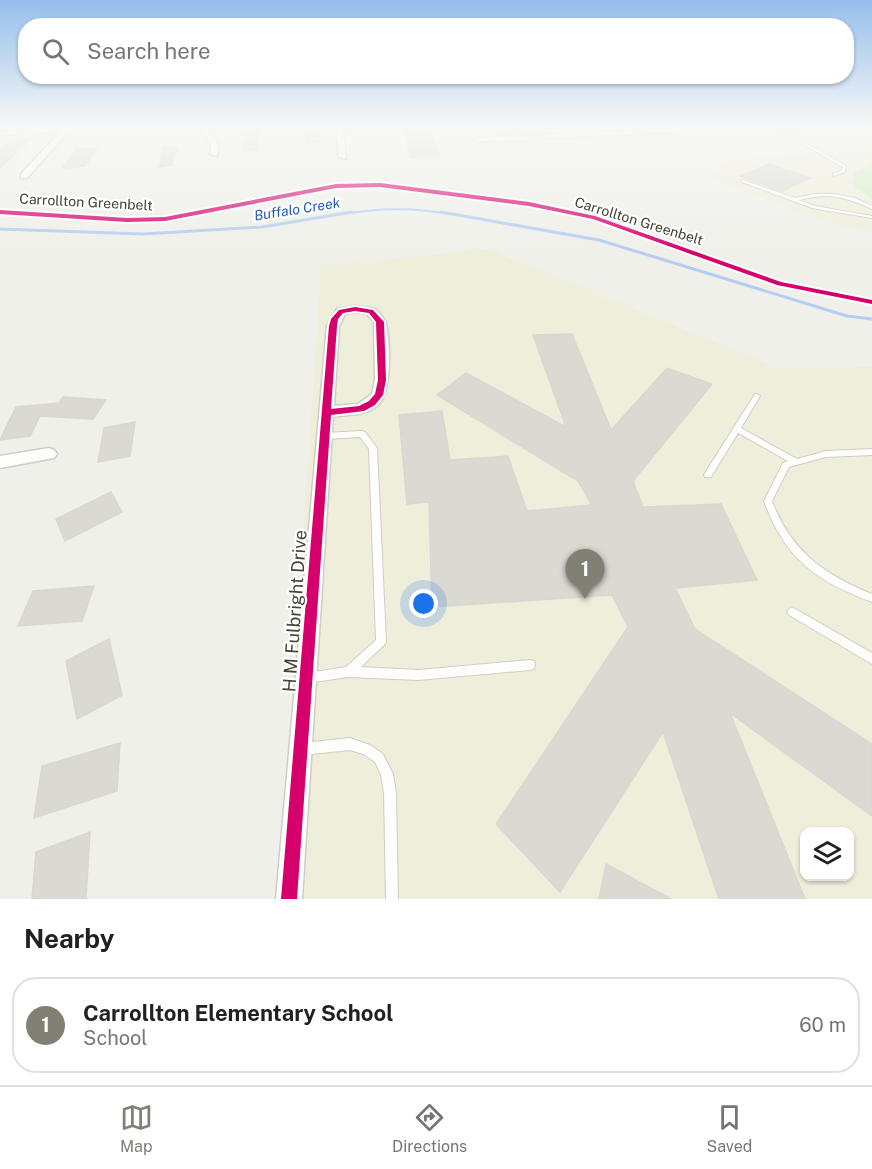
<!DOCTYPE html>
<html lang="en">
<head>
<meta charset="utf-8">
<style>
	body { margin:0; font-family:"Public Sans",sans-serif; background:#f2f2f2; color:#202124 }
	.controls { position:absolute; right:18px; bottom:18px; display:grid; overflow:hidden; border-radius:12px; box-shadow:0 2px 4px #0004 }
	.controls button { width:54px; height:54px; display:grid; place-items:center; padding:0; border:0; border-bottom:2px solid #e0e0e0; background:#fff; color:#202124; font:30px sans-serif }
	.you { position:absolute; left:424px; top:604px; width:21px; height:21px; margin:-15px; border:4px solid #fff; border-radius:50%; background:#1a73e8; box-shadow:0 0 0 9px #1a73e833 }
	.badge { display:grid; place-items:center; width:39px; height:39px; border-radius:50%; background:#828074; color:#fff; font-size:20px; font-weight:700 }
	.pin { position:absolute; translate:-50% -50px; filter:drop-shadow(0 2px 3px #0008) }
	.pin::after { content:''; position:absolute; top:32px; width:21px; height:18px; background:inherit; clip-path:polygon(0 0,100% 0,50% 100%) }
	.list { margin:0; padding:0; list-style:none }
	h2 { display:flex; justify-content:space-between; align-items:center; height:78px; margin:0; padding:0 24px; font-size:26px }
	h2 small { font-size:20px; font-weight:400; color:#757577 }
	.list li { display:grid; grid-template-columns:39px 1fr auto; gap:18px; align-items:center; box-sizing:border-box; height:96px; margin:0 12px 12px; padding:0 12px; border:2px solid #e0e0e0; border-radius:24px }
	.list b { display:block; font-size:22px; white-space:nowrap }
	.list p { margin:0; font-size:20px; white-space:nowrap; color:#757577 }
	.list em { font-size:20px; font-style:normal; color:#757577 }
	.icon { flex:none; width:33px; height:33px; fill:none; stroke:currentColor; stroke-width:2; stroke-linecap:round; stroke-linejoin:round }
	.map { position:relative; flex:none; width:872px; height:899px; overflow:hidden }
	.search { position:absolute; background:#fff; box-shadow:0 2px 4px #0004; left:18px; right:18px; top:18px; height:66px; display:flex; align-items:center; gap:15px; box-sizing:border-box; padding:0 21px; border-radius:24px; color:#757577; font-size:22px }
	.sheet { height:186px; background:#fff }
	nav { display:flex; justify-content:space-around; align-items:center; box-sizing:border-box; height:84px; border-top:2px solid #e0e0e0; background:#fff; font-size:16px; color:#757577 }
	nav a { display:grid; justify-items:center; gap:3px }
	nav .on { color:#828074 }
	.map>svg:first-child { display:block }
	.education { fill:#efeedb; fill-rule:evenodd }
	.green { fill:#d6eec7 }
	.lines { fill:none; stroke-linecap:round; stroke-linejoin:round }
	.stream-far1 { stroke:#b6cdf2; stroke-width:2 }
	.stream { stroke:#b6cdf2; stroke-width:3 }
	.building { fill:#dad9d2; stroke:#d9d8cf; stroke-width:1.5 }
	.service-casing { stroke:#cecec7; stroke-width:2 }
	.minor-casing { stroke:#cecec7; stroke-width:3 }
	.service { fill:#fdfdfc; fill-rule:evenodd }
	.minor { fill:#fdfdfc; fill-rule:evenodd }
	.cycleway-casing { stroke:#fff; stroke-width:4 }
	.cycleway { fill:#d6006c; fill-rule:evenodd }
	.labels { text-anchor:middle; stroke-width:4.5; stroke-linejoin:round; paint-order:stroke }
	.far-street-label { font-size:14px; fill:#474434; stroke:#fff }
	.far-water-label { font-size:14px; font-style:italic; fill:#255bbc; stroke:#fff }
	.near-street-label { font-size:18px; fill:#474434; stroke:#fff }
</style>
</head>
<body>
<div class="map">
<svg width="872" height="899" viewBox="0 0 872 899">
	<rect width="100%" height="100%" fill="#f0f0ea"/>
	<path class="education" d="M 763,127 L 872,127 L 872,231 L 827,223 L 707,177 L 728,161 L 814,153 Z
		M 487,249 L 773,366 L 872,367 L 872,899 L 279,899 L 321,267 ZM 804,832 L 850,832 L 850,876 L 804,876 Z"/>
	<path class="green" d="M 872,164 L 872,200 L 854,186 L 852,181 L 855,173 Z"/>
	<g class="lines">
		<path class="stream-far1" d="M 343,214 C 379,208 413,207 449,214"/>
		<path class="stream" d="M 441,212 L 599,240 L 847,316 L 872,319
			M 0,229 L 143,234 L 262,227 L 352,212"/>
	</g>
	<path class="building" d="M 254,127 L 259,127 L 258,150 L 243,151 L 245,135 Z
		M 305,127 L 318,127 L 320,142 L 306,142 Z
		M 412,127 L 426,127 L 426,130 L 431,130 L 440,158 L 410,158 L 405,130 L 413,129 Z
		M 32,139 L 0,168 L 0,150 L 11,140 Z
		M 178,147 L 172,165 L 160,167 L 162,148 Z
		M 97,148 L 85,166 L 63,168 L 76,149 Z
		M 769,164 L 810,178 L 782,191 L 740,176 Z
		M 572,334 L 611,430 L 667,368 L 712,384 L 633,481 L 643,507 L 721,504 L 757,580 L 675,588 L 695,629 L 872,744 L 872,816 L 730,713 L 805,899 L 719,899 L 663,732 L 560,892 L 496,824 L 628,627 L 612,595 L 432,607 L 429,502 L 407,504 L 399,415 L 442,411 L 450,460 L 508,456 L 527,511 L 592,505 L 578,481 L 437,395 L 466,373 L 566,427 L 533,335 Z
		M 63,397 L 106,400 L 93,419 L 40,416 L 30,436 L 0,440 L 16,407 L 59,403 Z
		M 135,422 L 130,456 L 98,462 L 104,428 Z
		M 111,492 L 122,512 L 65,541 L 56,519 Z
		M 94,586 L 82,621 L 18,626 L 33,591 Z
		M 109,639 L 122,695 L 77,719 L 66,661 Z
		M 120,743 L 117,791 L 34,818 L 42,766 Z
		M 90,832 L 86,899 L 32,899 L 36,852 Z
		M 606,864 L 671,899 L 599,899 Z"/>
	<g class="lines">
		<g class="service-casing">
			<path id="service" d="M 774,127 L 778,127 L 846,166 L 845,172 L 833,176 L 833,174 L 841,171 L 843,167 Z
				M 743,180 L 795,198 L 814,194 L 834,194 L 855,198 L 872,206 L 872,209 C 845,197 829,192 799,200 L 815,206 L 872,216 L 872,218 L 812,208 L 742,182 L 741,181 Z
				M 755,394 L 757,394 L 760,396 L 741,428 L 797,459 L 826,451 L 872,449 L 872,455 L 826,457 L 789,467 L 772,501 C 791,551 823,574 872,594 L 872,602 C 816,581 785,559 764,501 L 783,463 L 788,461 L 738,433 L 711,477 L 705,477 L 704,475 L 705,473 Z
				M 362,431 L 365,432 L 377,448 L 386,642 L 384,645 L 361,667 L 418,670 L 530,660 L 534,661 L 535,665 L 534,669 L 530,670 L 418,680 L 348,677 L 308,683 L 304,682 L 303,678 L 304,674 L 308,673 L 346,667 L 376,640 L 369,449 L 360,437 L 325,439 L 321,436 L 325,433 Z
				M 792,607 L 872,653 L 872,664 L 789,615 L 787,612 L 789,609 Z
				M 350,738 L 370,745 L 383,754 L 393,774 L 396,793 L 398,899 L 386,899 L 384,793 L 381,775 L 375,762 L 363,754 L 350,750 L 302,755 L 298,753 L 296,749 L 298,745 L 302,743 Z"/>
		</g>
		<g class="minor-casing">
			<path id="minor" d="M 65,127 L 72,128 L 135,127 L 131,129 L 68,132 L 27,178 L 21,178 L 21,174 L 60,132 L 0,135 L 0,131 Z
				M 200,127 L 206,127 L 219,145 L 217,156 L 210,154 L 211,145 Z
				M 336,127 L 343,127 L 346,159 L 339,157 Z
				M 693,127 L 734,127 L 730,129 L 478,142 L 474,140 L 478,138 Z
				M 355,306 L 375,309 C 379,313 385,318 386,324 C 390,341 392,392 378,405 C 366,416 349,415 333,416 L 302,899 L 276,899 L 327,326 L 337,309 ZM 355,312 L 367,314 L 374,322 L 375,380 L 372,394 L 358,404 L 334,406 L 339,326 L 345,314 Z
				M 49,448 L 54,450 L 57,454 L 54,458 L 0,468 L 0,456 Z"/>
		</g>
		<use href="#service" class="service"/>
		<use href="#minor" class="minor"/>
		<g class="cycleway-casing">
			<path id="cycleway" d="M 380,183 L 529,202 L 595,216 L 781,282 L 872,300 L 872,304 L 777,285 L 593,219 L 529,206 L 380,187 L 336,188 L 165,221 L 127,222 L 0,214 L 0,210 L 127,218 L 165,217 L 336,184 Z
				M 355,307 L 373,310 L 384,322 L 386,380 L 383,395 L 375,405 L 364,411 L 331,415 L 297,899 L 281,899 L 329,326 L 331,319 L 339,310 ZM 355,311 L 369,313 L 376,322 L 378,380 L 375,394 L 369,401 L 359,406 L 331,409 L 337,326 L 338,319 L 343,313 Z"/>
		</g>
		<use href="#cycleway" class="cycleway"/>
	</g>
	<linearGradient id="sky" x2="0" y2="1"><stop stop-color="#94beec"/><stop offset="0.5" stop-color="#f8f8f6"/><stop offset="1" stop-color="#f8f8f6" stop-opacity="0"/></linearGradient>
	<rect width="872" height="253" fill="url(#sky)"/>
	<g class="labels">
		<g class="far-street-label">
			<text transform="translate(86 202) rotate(3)" y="5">Carrollton Greenbelt</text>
			<text transform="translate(639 221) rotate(17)" y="5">Carrollton Greenbelt</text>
		</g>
		<g class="far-water-label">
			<text transform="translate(297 209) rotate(-9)" y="5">Buffalo Creek</text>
		</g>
		<g class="near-street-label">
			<text transform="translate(295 611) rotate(-86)" y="6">H M Fulbright Drive</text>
		</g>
	</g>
</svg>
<div class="controls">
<button><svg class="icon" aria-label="layers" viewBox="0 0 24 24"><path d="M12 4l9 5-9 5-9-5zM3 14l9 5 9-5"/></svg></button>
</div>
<div class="you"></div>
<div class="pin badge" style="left:585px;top:599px">1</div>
<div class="search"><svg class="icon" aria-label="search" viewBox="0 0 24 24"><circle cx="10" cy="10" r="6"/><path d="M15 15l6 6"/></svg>Search here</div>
</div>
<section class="sheet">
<h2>Nearby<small></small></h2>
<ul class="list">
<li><span class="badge">1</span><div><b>Carrollton Elementary School</b><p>School</p></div><em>60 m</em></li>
</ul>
</section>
<nav>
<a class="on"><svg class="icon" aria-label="map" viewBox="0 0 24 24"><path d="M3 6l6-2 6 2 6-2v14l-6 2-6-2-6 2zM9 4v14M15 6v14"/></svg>Map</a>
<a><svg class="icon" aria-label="directions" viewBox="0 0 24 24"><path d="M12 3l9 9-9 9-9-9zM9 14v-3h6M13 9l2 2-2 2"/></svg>Directions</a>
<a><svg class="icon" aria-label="saved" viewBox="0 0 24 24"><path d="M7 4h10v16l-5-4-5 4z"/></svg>Saved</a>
</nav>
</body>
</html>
